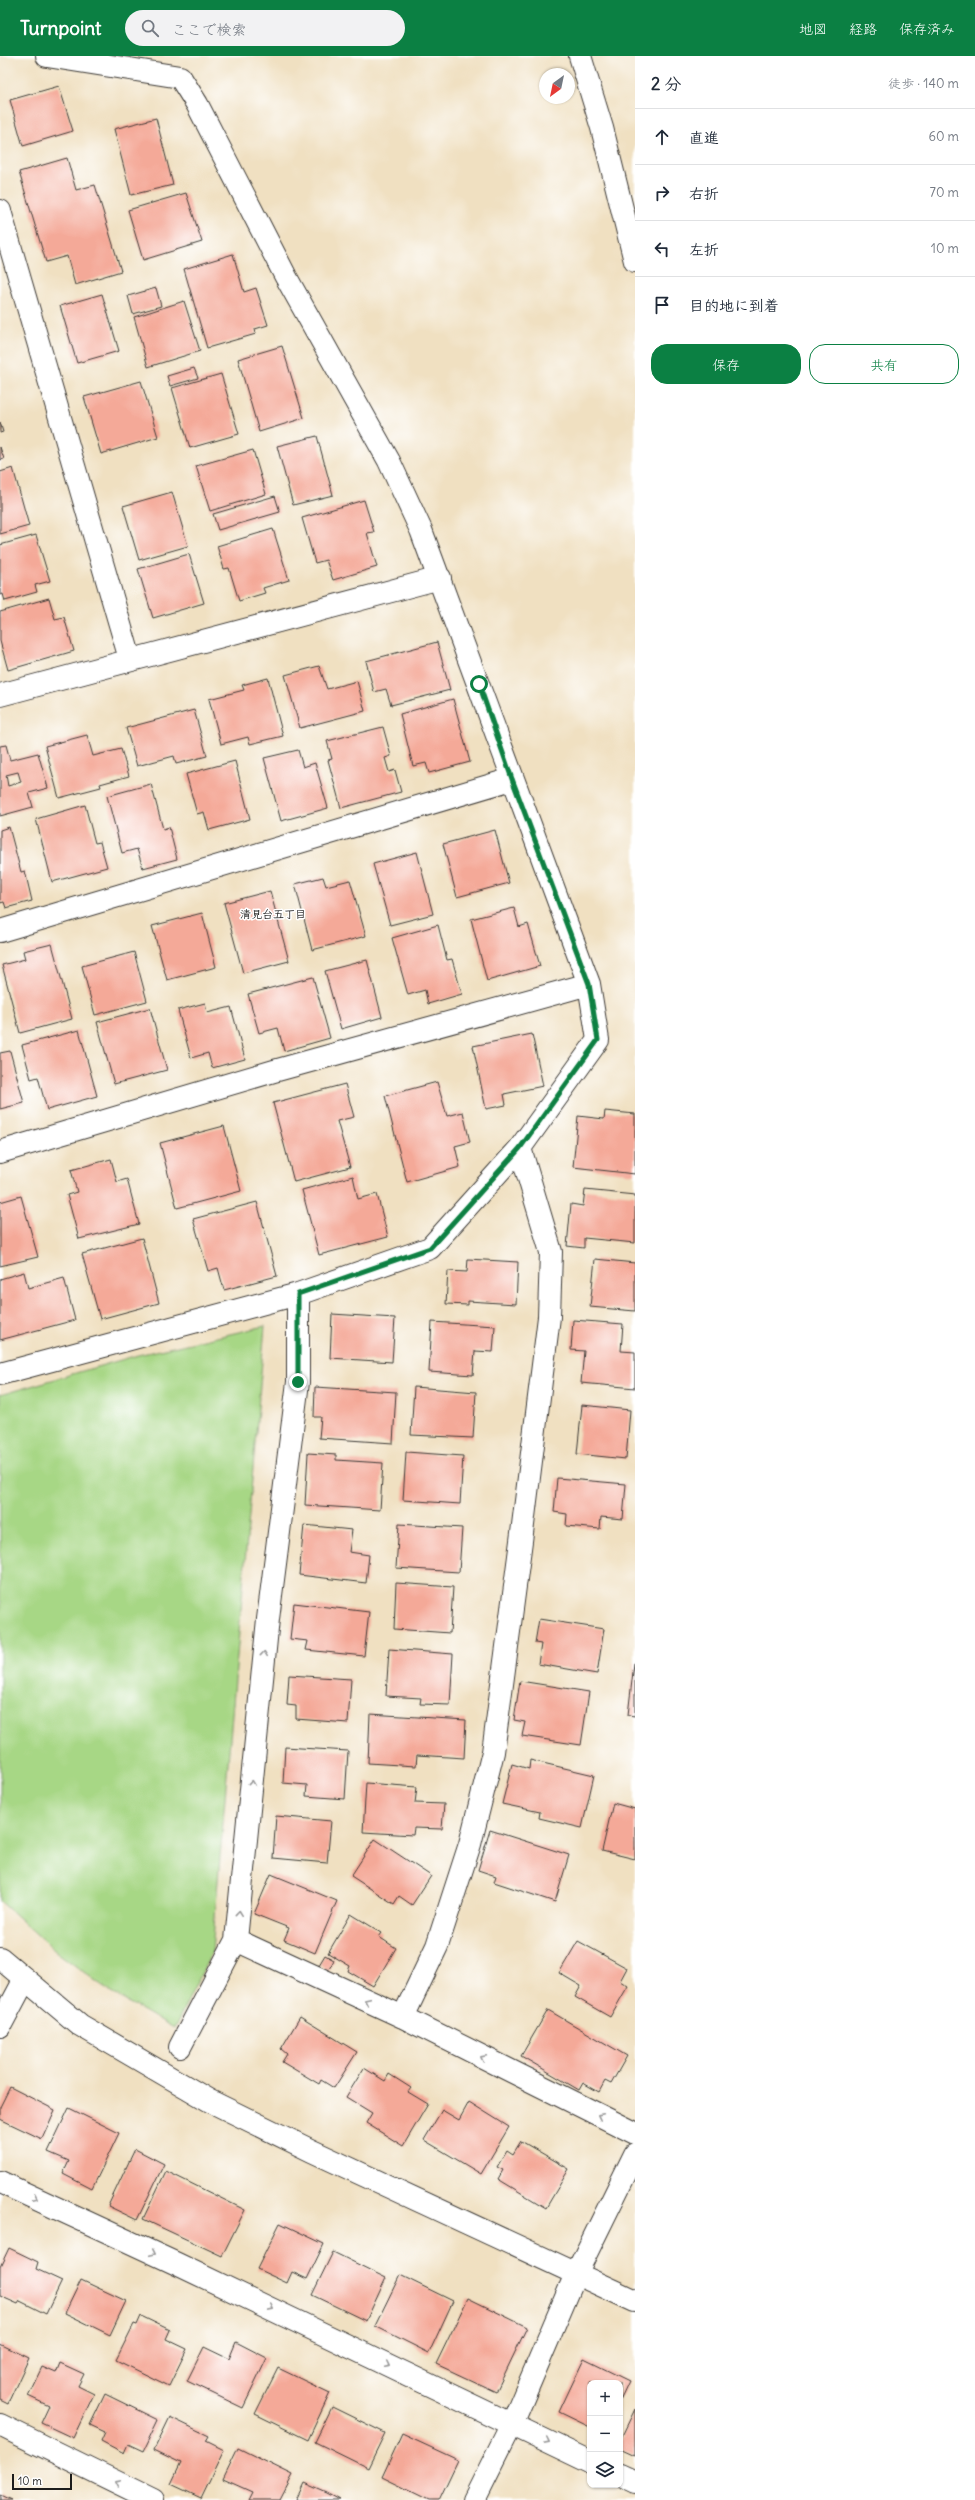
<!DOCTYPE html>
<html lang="ja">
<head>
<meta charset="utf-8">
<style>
	body { margin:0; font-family:Delius,"Klee One",sans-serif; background:#f2f2f3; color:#1f2937 }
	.controls { position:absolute; right:12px; bottom:12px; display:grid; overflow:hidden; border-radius:8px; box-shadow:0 1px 3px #0004 }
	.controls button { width:36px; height:36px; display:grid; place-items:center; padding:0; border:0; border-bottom:1px solid #e0e1e3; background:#fff; color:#1f2937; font:20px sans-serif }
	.compass { position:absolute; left:539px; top:12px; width:36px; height:36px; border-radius:50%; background:#fff; box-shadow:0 1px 3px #0004; rotate:213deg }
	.scale { position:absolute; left:12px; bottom:10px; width:60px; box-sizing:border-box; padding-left:4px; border:2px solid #1c1c1c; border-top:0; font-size:11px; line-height:14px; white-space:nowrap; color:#1c1c1c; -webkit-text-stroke:3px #fff; paint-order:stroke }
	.stop { position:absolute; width:12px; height:12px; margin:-9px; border:3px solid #0b8043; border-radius:50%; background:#fff }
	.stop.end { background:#0b8043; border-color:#fff; box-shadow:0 1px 4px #0008 }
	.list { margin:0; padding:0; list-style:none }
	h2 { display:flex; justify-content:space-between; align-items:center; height:52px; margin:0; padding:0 16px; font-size:17px }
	h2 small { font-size:13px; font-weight:400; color:#747a83 }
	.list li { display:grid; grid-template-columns:26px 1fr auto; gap:12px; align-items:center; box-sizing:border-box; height:56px; padding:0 16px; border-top:1px solid #e0e1e3 }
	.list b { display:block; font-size:15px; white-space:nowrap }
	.list em { font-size:13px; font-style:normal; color:#747a83 }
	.actions { display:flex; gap:8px; padding:12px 16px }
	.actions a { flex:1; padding:9px 0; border:1px solid #0b8043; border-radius:16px; text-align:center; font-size:14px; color:#0b8043 }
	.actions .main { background:#0b8043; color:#fff }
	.icon { flex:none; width:22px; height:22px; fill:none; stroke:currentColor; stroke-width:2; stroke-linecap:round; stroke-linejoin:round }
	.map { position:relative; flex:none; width:635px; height:2444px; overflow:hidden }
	header { display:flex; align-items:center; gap:24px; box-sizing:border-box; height:56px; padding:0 20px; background:#0b8043; color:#fff }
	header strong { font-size:19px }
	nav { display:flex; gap:22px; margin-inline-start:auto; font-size:14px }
	.search { width:280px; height:36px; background:#f2f2f3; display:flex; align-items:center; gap:10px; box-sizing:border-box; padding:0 14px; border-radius:22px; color:#747a83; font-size:15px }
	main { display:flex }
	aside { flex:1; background:#fff }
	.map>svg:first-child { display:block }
	.green { fill:#a7d785; stroke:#627a50 }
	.building { fill:#f4a998; fill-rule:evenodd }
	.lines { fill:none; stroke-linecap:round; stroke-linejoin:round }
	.minor-casing { stroke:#3c3935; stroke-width:24 }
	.tertiary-casing { stroke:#3c3935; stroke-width:24 }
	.minor { stroke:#fff; stroke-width:22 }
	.tertiary { stroke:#fff; stroke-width:22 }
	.oneway { stroke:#999 }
	.route { stroke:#0b8043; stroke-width:5 }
	.labels { text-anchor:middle; stroke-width:3; stroke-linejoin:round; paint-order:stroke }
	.neighbourhood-label { font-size:11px; font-weight:bold; fill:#1c1c1c; stroke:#fff }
</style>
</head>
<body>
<header>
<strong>Turnpoint</strong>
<div class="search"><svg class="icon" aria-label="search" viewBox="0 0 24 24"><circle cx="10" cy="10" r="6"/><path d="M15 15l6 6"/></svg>ここで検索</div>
<nav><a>地図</a><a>経路</a><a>保存済み</a></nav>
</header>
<main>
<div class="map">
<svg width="635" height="2444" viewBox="0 0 635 2444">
	<rect width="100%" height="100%" fill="#fff"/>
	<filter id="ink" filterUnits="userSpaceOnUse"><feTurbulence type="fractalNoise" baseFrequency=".025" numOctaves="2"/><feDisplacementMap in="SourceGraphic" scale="8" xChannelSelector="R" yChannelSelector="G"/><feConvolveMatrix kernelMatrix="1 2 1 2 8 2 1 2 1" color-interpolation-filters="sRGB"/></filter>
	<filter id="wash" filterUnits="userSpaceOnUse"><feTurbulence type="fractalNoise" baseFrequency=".012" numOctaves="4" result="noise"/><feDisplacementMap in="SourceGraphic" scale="16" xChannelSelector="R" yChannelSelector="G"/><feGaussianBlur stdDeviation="0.9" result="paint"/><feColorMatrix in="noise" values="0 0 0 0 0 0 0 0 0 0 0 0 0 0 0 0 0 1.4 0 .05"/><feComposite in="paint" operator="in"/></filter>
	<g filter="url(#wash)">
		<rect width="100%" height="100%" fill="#f0e0c1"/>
		<path class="green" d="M 265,1270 L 212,1896 L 174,1973 L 112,1937 L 54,1894 L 0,1845 L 0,1339 L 138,1299 Z"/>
		<g id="blocks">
			<path class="building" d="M 59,30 L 73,75 L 23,90 L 10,44 Z
				M 156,62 L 173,129 L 131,139 L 114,73 Z
				M 67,102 L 76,134 L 95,129 L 121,215 L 75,229 L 67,200 L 46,206 L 19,116 Z
				M 186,137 L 202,186 L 143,204 L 128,154 Z
				M 233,198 L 244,236 L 256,232 L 268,269 L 255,273 L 256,278 L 207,292 L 184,213 Z
				M 156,232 L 161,250 L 133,258 L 128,240 Z
				M 102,238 L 119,295 L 77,307 L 60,250 Z
				M 184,245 L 200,295 L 148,311 L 134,261 Z
				M 282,290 L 304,362 L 259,376 L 238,303 Z
				M 194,312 L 198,322 L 170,330 L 167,320 Z
				M 221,318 L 239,378 L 190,392 L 172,332 Z
				M 141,325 L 158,381 L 101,398 L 84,341 Z
				M 0,366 L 3,376 L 0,377 Z
				M 317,380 L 333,439 L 293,449 L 277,390 Z
				M 0,391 L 4,403 L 0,404 Z
				M 253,394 L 266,438 L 210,455 L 196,410 Z
				M 13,412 L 29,470 L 0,478 L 0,416 Z
				M 172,436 L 188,490 L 139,504 L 123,450 Z
				M 275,440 L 280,456 L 218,474 L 213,458 Z
				M 364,444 L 374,476 L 367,477 L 377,511 L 333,524 L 326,504 L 315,507 L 302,462 Z
				M 273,473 L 289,524 L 263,532 L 265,537 L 239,545 L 229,512 L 224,513 L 217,490 Z
				M 36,479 L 50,525 L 35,529 L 37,536 L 5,545 L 3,538 L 0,539 L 0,489 Z
				M 189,498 L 204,547 L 153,562 L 138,513 Z
				M 49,542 L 55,563 L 64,561 L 74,595 L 8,614 L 0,585 L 0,556 Z
				M 437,586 L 450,634 L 391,649 L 386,633 L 374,636 L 366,605 Z
				M 319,610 L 327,633 L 357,625 L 365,655 L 300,672 L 285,619 Z
				M 268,622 L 283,680 L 250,688 L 248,681 L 221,688 L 209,643 L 244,634 L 242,629 Z
				M 453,643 L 470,706 L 429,717 L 426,707 L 413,710 L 400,658 Z
				M 194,654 L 207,700 L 176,708 L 174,700 L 137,710 L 126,672 Z
				M 383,671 L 391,700 L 385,702 L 389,716 L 395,714 L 401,736 L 341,752 L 328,704 L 332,703 L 327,685 Z
				M 87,679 L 93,700 L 121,693 L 129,720 L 100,728 L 101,731 L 59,742 L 45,690 Z
				M 6,689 L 10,704 L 38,697 L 48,732 L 29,737 L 33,751 L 0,760 L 0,690 ZM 18,716 L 21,726 L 8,730 L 6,719 Z
				M 298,694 L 303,711 L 315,707 L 328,752 L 281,765 L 264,702 Z
				M 235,705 L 250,763 L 209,774 L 204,756 L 197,758 L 186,718 Z
				M 151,728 L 163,773 L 169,771 L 177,803 L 143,812 L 137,793 L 122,797 L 107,740 Z
				M 85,749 L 95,787 L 100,786 L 107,811 L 52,826 L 36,763 Z
				M 9,771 L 21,816 L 25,815 L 32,845 L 6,852 L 4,846 L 0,847 L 0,774 Z
				M 495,774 L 509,827 L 457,841 L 443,788 Z
				M 417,796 L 433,858 L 390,869 L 373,808 Z
				M 323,821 L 326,830 L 350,824 L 366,880 L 312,894 L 295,828 Z
				M 270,835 L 289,905 L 243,917 L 224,847 Z
				M 514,852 L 519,871 L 528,868 L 540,910 L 487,925 L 471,863 Z
				M 202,857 L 216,911 L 167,924 L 152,870 Z
				M 438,869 L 447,904 L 452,903 L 462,938 L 428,948 L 425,934 L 408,939 L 392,882 Z
				M 52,888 L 72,963 L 20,977 L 2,909 L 25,903 L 23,895 Z
				M 134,896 L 147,945 L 95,959 L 82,910 Z
				M 367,904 L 382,961 L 341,973 L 325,915 Z
				M 313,921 L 330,982 L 284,995 L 278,972 L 259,977 L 248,938 Z
				M 205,947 L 207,957 L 231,951 L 245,1003 L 212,1012 L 208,997 L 191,1002 L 178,954 Z
				M 150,952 L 167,1014 L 114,1028 L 97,966 Z
				M 79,974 L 97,1040 L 47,1054 L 38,1021 L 31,1023 L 22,989 Z
				M 532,978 L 543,1030 L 504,1038 L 506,1049 L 486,1053 L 473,990 Z
				M 10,995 L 24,1047 L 0,1053 L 0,997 Z
				M 437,1026 L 447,1060 L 463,1056 L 470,1086 L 455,1090 L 460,1111 L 407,1126 L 385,1040 Z
				M 345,1028 L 354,1061 L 337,1065 L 350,1111 L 294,1126 L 273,1047 Z
				M 605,1055 L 635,1058 L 635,1118 L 573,1111 L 578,1060 L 604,1063 Z
				M 224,1070 L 241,1135 L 177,1152 L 160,1087 Z
				M 111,1103 L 117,1126 L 127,1123 L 139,1168 L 79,1183 L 67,1139 L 77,1136 L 71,1114 Z
				M 353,1120 L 358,1143 L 377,1138 L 388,1181 L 319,1199 L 302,1134 Z
				M 585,1134 L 635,1139 L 635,1187 L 584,1182 L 584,1192 L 567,1190 L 571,1148 L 583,1150 Z
				M 21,1140 L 38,1201 L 0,1210 L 0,1146 Z
				M 257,1146 L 277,1220 L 224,1234 L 218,1212 L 208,1215 L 193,1163 Z
				M 142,1182 L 159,1247 L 100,1263 L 82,1198 Z
				M 468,1203 L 518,1206 L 516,1248 L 468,1245 L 468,1249 L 446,1248 L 448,1215 L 467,1216 Z
				M 595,1203 L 635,1207 L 635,1255 L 590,1251 Z
				M 24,1216 L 28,1232 L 64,1222 L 75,1264 L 0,1284 L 0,1223 Z
				M 332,1258 L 395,1262 L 392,1306 L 330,1302 Z
				M 573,1264 L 623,1268 L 621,1295 L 635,1296 L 635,1332 L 581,1327 L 584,1295 L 571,1294 Z
				M 432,1266 L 495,1270 L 493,1296 L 475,1295 L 473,1319 L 429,1316 Z
				M 315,1331 L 396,1336 L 393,1387 L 319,1382 L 321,1361 L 314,1361 Z
				M 414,1331 L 476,1336 L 473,1382 L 411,1379 Z
				M 582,1349 L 630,1354 L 626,1403 L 577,1398 Z
				M 406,1396 L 463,1400 L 460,1448 L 403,1444 Z
				M 308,1397 L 336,1399 L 336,1404 L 383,1407 L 380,1454 L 305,1449 Z
				M 557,1422 L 626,1428 L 623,1463 L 601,1461 L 600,1473 L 566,1470 L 567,1458 L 554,1456 Z
				M 399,1468 L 462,1472 L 459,1516 L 396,1512 Z
				M 304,1469 L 352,1474 L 349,1496 L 369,1499 L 366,1527 L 299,1519 Z
				M 396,1527 L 453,1531 L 450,1577 L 394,1573 Z
				M 294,1547 L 369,1556 L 364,1600 L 306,1594 L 308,1585 L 290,1583 Z
				M 539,1563 L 604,1573 L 597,1618 L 538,1608 L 541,1588 L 535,1587 Z
				M 389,1593 L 453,1598 L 450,1649 L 420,1648 L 421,1642 L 386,1640 Z
				M 634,1607 L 635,1607 L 635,1660 L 628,1659 Z
				M 289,1619 L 351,1623 L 348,1667 L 296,1663 L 296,1650 L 287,1649 Z
				M 520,1625 L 589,1636 L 581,1689 L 522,1680 L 525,1666 L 514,1664 Z
				M 370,1658 L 466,1664 L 464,1702 L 417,1699 L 416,1710 L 368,1707 Z
				M 285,1691 L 348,1695 L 345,1743 L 306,1740 L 307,1729 L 283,1727 Z
				M 530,1704 L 594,1719 L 582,1772 L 539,1762 L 540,1756 L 502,1748 L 512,1708 L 529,1713 Z
				M 366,1727 L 417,1731 L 415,1747 L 444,1748 L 442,1773 L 414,1772 L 413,1779 L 363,1776 Z
				M 613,1747 L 635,1753 L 635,1803 L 602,1795 Z
				M 276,1760 L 331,1765 L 327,1807 L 273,1802 Z
				M 490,1774 L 569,1799 L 555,1846 L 494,1826 L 496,1820 L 478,1814 Z
				M 375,1783 L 431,1820 L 412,1849 L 399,1840 L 394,1848 L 351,1820 Z
				M 271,1818 L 337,1845 L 315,1897 L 284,1884 L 289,1872 L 254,1858 Z
				M 351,1858 L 382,1877 L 379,1881 L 396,1892 L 373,1930 L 348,1915 L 350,1910 L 328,1897 Z
				M 578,1885 L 627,1912 L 620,1925 L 628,1930 L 610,1961 L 575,1941 L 581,1930 L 559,1917 Z
				M 325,1899 L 334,1904 L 328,1915 L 319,1909 Z
				M 548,1954 L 627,2000 L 611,2028 L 605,2025 L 599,2036 L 583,2027 L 579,2034 L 521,2000 Z
				M 300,1961 L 357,1996 L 334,2032 L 321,2024 L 319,2028 L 282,2006 L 287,1998 L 281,1993 Z
				M 364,2012 L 385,2025 L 389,2018 L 411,2032 L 408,2036 L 428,2048 L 403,2090 L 366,2067 L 372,2057 L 346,2041 Z
				M 10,2031 L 55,2054 L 42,2083 L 0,2063 L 0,2051 Z
				M 469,2046 L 509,2071 L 481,2118 L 424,2084 L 442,2054 L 459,2064 Z
				M 69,2052 L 119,2077 L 92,2133 L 63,2118 L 69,2105 L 48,2096 Z
				M 521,2085 L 569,2113 L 546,2152 L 498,2123 L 503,2114 L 497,2111 L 507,2094 L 513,2098 Z
				M 135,2093 L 164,2108 L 137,2164 L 108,2150 Z
				M 166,2115 L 245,2154 L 222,2200 L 143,2163 Z
				M 280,2167 L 324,2188 L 307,2223 L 292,2216 L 287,2227 L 257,2213 Z
				M 9,2192 L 38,2206 L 36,2213 L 62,2225 L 46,2258 L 20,2245 L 18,2248 L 0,2240 L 0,2211 Z
				M 333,2196 L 386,2222 L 366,2265 L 312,2239 Z
				M 400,2219 L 453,2245 L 429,2297 L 375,2270 Z
				M 81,2224 L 126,2245 L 110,2279 L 65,2257 Z
				M 468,2242 L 527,2271 L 496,2336 L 436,2308 Z
				M 141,2260 L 170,2274 L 166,2283 L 187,2293 L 169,2330 L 116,2304 L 134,2268 L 137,2269 Z
				M 236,2286 L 267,2302 L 243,2352 L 187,2325 L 204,2291 L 229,2303 Z
				M 0,2288 L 29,2302 L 8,2347 L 0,2343 Z
				M 584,2303 L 629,2325 L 620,2344 L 620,2327 L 590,2327 L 590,2371 L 559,2356 Z
				M 60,2307 L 84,2318 L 78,2330 L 94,2338 L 73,2382 L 41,2367 L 49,2350 L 28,2340 L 42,2311 L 56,2317 Z
				M 278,2312 L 330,2337 L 308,2384 L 255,2358 Z
				M 105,2338 L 158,2364 L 143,2395 L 128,2388 L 124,2397 L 101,2385 L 105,2376 L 90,2369 Z
				M 332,2351 L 385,2377 L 368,2412 L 315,2386 Z
				M 635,2353 L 635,2399 L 620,2392 L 620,2384 Z
				M 170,2361 L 209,2380 L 206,2385 L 224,2394 L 201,2442 L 171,2428 L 181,2407 L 154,2394 Z
				M 402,2378 L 458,2404 L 439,2444 L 429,2444 L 382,2421 Z
				M 238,2392 L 293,2419 L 280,2444 L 248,2444 L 252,2436 L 223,2423 Z
				M 304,2427 L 327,2437 L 340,2444 L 296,2444 Z
				M 0,2439 L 11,2444 L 0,2444 Z"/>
		</g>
	</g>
	<g filter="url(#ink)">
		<use href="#blocks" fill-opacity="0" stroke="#3c3935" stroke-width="1"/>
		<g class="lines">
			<g class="minor-casing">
				<path id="minor" d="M 0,155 L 130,603
					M 0,639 L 440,522
					M 0,875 L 512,723
					M 0,1096 L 274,1015 L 589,928
					M 298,1238 L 298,1326 L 268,1563 L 236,1884 L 403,1961 L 635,2077
					M 0,1318 L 298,1238 L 430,1192 L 520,1092 L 598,984 L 589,928 L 421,474 L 389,405 L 286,221 L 197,48 L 180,21 L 47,0
					M 403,1961 L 437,1890 L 470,1788 L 493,1696 L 521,1485 L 549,1261 L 551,1196 L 520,1092
					M 0,1970 L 25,1923
					M 180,1991 L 236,1884
					M 0,2126 L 177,2208 L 590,2406
					M 0,2369 L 153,2444
					M 620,2419 L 635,2426
					M 474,2444 L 512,2368 L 576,2218"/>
			</g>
			<g class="tertiary-casing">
				<path id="tertiary" d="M 580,0 L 602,72 L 635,205
					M 0,1902 L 80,1969 L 210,2045 L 312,2095 L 635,2245
					M 576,2218 L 635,2098"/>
			</g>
			<use href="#minor" class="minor"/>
			<use href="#tertiary" class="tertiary"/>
		</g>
		<defs><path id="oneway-chevron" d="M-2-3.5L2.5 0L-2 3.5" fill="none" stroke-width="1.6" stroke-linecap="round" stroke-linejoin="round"/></defs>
		<g class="oneway">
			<use href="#oneway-chevron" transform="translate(264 1598) rotate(-84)"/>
			<use href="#oneway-chevron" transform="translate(252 1727) rotate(-84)"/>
			<use href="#oneway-chevron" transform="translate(239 1857) rotate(-84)"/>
			<use href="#oneway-chevron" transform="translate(367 1945) rotate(-155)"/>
			<use href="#oneway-chevron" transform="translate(483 2002) rotate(-153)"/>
			<use href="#oneway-chevron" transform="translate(600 2060) rotate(-154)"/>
			<use href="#oneway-chevron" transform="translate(35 2142) rotate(25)"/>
			<use href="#oneway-chevron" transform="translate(153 2197) rotate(25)"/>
			<use href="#oneway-chevron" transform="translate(271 2252) rotate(26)"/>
			<use href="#oneway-chevron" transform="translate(388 2309) rotate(26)"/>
			<use href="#oneway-chevron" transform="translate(547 2385) rotate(26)"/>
			<use href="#oneway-chevron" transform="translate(118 2427) rotate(-154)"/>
		</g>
	</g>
	<g class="lines" filter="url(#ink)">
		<path class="route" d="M 298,1326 L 298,1238 L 430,1192 L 520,1092 L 598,984 L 589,928 L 512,723 L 479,628"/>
	</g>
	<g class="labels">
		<g class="neighbourhood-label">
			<text x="273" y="862">清見台五丁目</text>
		</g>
	</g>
</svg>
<div class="controls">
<button>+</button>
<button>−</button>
<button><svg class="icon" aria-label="layers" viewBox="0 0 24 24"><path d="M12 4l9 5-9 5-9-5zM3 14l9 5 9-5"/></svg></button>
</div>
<svg class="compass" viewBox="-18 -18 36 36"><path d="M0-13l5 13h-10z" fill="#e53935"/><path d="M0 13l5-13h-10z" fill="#747a83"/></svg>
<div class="scale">10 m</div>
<div class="stop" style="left:479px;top:628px"></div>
<div class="stop end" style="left:298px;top:1326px"></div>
</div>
<aside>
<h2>2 分<small>徒歩 · 140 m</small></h2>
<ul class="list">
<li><svg class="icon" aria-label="ahead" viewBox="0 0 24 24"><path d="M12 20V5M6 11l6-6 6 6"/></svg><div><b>直進</b></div><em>60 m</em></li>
<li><svg class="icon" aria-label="right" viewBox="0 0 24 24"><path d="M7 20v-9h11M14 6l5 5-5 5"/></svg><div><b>右折</b></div><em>70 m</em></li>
<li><svg class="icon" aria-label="left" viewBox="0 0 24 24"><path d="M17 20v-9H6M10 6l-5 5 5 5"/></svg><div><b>左折</b></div><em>10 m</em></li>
<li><svg class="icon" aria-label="arrive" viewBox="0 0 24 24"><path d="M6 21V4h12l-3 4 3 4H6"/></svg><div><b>目的地に到着</b></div></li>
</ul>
<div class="actions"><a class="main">保存</a><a>共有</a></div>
</aside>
</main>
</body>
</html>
